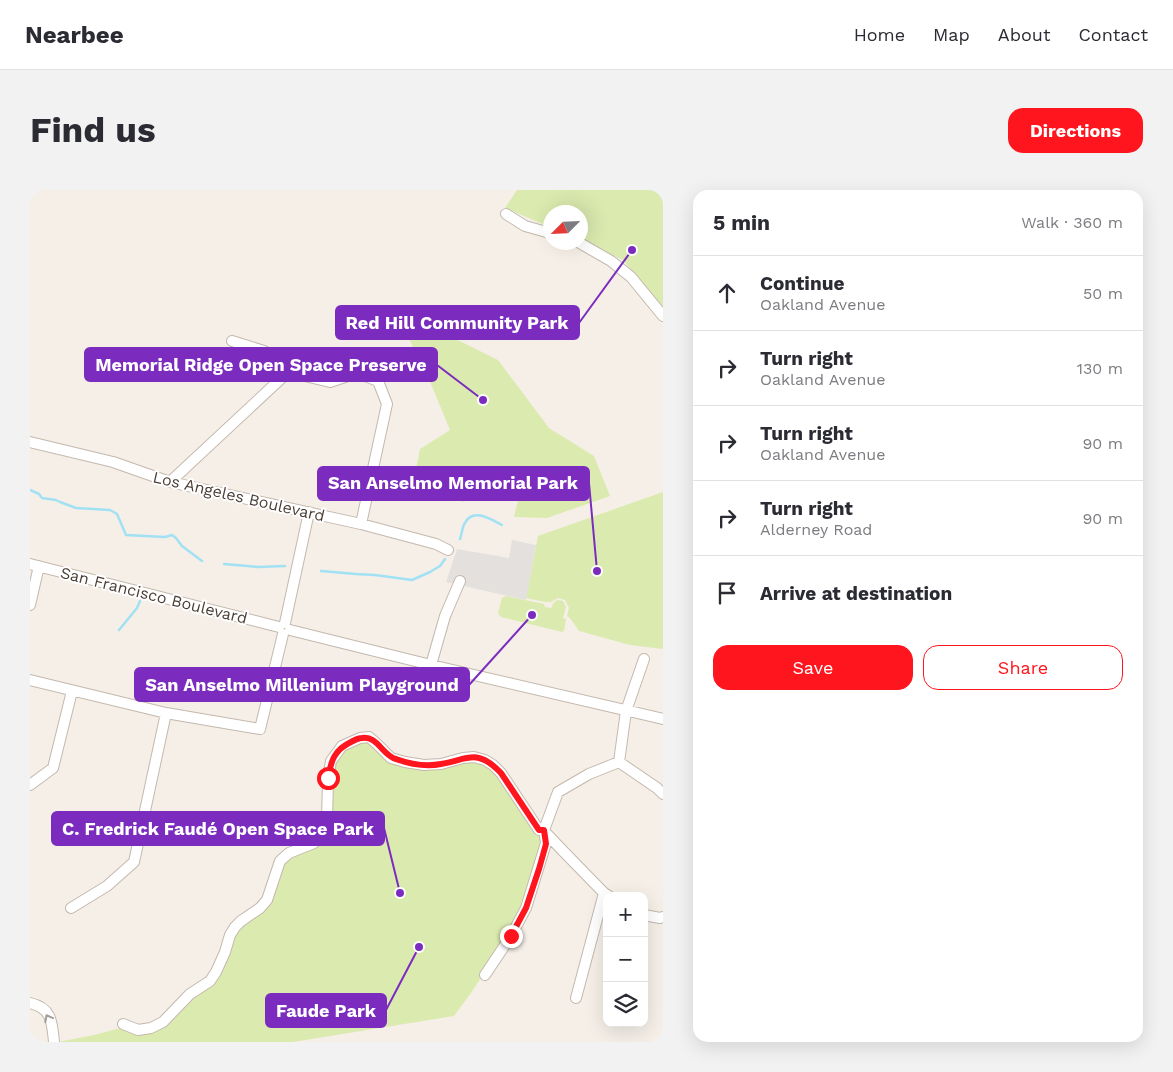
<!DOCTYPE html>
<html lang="en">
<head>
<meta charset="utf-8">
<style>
	body { margin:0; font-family:"Work Sans",sans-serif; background:#f2f2f3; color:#2b2b33 }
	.controls { position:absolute; right:15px; bottom:15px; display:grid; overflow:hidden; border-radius:10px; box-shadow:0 5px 20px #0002 }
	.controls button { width:45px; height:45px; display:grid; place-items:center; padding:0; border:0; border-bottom:1px solid #e1e1e2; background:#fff; color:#2b2b33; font:25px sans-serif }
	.compass { position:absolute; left:513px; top:15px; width:45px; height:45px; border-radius:50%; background:#fff; box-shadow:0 5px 20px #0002; rotate:246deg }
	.stop { position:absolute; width:15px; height:15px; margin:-11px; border:4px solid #ff151d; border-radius:50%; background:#fff }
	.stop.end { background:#ff151d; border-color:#fff; box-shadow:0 1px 5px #0008 }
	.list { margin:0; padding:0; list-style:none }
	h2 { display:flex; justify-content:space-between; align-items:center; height:65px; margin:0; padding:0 20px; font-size:21px }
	h2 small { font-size:16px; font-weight:400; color:#7c7c81 }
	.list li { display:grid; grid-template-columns:32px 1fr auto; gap:15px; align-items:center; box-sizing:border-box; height:75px; padding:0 20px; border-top:1px solid #e1e1e2 }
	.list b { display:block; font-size:19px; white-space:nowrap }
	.list p { margin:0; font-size:16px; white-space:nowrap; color:#7c7c81 }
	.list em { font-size:16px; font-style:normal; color:#7c7c81 }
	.actions { display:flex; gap:10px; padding:15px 20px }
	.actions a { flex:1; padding:11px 0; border:1px solid #ff151d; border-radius:15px; text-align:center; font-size:18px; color:#ff151d }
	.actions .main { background:#ff151d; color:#fff }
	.icon { flex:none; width:28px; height:28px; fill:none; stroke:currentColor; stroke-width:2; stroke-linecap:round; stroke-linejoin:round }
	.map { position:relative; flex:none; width:633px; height:852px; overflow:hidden; border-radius:15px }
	header { display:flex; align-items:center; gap:30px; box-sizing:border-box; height:70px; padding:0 25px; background:#fff; border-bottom:1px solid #e1e1e2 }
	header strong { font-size:24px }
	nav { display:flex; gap:28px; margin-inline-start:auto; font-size:18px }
	.intro { display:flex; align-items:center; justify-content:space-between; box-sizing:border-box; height:120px; padding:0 30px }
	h1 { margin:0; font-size:35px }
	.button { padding:12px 22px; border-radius:15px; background:#ff151d; color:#fff; font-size:18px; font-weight:700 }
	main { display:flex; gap:30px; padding:0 30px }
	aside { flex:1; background:#fff; border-radius:15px; box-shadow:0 5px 20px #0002 }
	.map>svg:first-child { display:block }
	.green { fill:#dbebaf }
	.parking { fill:#e3e0dd }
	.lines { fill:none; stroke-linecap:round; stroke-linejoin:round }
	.stream { stroke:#a2e1f4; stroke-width:2.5 }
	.minor-casing { stroke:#c4b8ad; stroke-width:12 }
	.minor { stroke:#fff; stroke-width:10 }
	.oneway { stroke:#a49e9a }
	.route { stroke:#ff151d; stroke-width:6 }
	.labels { text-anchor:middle; stroke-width:4; stroke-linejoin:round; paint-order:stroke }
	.street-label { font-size:16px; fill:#493e36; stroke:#fff }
	.leader { fill:none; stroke:#7b2cbf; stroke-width:2 }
	.callout-dot { fill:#7b2cbf; stroke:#fff; stroke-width:2 }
	.callout { fill:#7b2cbf; stroke:#7b2cbf; stroke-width:2 }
	.callout-label { font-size:18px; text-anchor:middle; font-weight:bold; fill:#fff }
</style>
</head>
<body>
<header>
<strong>Nearbee</strong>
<nav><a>Home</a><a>Map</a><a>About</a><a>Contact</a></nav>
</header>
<div class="intro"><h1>Find us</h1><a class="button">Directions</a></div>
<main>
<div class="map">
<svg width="633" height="852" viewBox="0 0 633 852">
	<rect width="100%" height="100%" fill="#f5efe8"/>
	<path class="green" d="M 487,0 L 633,0 L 633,118 L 593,70 L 551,50 L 550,22 L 520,22 L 520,37 L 475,18 Z
		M 363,118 L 468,170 L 519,238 L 564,266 L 580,306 L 517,328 L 484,327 L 489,306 L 439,292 L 434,312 L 382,298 L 390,259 L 420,240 L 396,182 Z
		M 633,302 L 633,459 L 600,455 L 549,441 L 540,428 L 537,426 L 539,418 L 535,410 L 528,408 L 521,412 L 515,412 L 496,408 L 508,346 Z
		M 476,406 L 514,414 L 515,417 L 521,418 L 524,412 L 528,410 L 533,411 L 536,417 L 533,428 L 536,429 L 534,441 L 532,442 L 471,427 L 468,423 L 472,408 Z
		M 330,548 L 375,572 L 433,568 L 463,575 L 516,654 L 496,718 L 441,803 L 424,826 L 263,852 L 28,852 L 64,845 L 98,836 L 121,838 L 175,795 L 200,745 L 230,718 L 250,671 L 284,653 L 297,631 L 301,571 Z"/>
	<path class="parking" d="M 482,350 L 506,355 L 496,410 L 416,392 L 427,359 L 479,368 Z"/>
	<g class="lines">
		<path class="stream" d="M 0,300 L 9,304 L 12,308 L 26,310 L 30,312 L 46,318 L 80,320 L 87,324 L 96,345 L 135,347 L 142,345 L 146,348 L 152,356 L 172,371
			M 430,349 C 432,344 432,337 435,333 C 443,317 462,330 472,335
			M 194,374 L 228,377 L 255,376
			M 291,381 L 326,384 L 345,385 L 382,390 L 400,382 L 410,376 L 415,369
			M 89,440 L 107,418 L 110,411"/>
		<g class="minor-casing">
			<path id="minor" d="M 476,24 L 495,36 L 520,43
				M 548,52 L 581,71 L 601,87 L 633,126
				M 202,151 L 234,161 L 251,171 L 258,182
				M 258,182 L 300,192 L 327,183 L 348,191 L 357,214 L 331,334
				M 0,252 L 83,272 L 140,292 L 331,334 L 406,354 L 418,360
				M 140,292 L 258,182
				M 0,374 L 249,437
				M 0,415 L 9,376
				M 255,433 L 279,322
				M 260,440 L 401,475 L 633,529
				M 401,475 L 415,426 L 430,391
				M 0,490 L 136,523 L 230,539 L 253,444
				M 589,572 L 627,598 L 633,604
				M 0,595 L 23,578 L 42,501
				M 514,641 L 535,663 L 574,703 L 579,706
				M 41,718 L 77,696 L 104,672 L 136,523
				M 614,725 L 630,728 L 633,727
				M 455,785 L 481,746 L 496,718 L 516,653 L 514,640 L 528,602 L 559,584 L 589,572 L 596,521 L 614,469
				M 546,808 L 574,703
				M 0,813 C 22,818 22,832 24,852
				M 93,834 L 108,840 L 121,838 L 133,832 L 160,804 L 180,791 L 186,782 L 195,762 L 200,745 L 205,737 L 211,731 L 230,718 L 237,710 L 250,671 L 259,663 L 284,653 L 297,631 L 298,589 L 301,571 L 312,556 L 330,548 L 339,547 L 347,554 L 361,568 L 375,572 L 394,575 L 411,574 L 433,568 L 444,567 L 455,570 L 463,575 L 471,583 L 509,640 L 514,640"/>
		</g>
		<use href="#minor" class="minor"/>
	</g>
	<defs><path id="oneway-chevron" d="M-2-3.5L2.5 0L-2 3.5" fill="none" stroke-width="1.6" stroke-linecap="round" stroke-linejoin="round" transform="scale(1.25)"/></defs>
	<use class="oneway" href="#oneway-chevron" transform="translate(18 828) rotate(-118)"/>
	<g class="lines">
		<path class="route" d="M 298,588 C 301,571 304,560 321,552 C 325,550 328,548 332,548 C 347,545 353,566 366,569 C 380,574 396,577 411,574 C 439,569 447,558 471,583 L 509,640 L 514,640 L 516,654 L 509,679 L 496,718 L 481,746"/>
	</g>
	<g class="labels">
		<g class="street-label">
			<text transform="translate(209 306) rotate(13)" y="6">Los Angeles Boulevard</text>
			<text transform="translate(124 405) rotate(14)" y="6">San Francisco Boulevard</text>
		</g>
	</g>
	<path class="leader" d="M602 60L549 133M453 210L407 175M567 381L559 293M502 425L439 495M370 703L354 638M389 757L356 820"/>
	<g class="callout-dot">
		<circle cx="602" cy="60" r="5"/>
		<circle cx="453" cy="210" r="5"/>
		<circle cx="567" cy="381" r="5"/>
		<circle cx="502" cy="425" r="5"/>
		<circle cx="370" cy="703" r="5"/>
		<circle cx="389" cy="757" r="5"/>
	</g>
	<g class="callout">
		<rect x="306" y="116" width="243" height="33" rx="5"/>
		<rect x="55" y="158" width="352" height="33" rx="5"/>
		<rect x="288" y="277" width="271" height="33" rx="5"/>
		<rect x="105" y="478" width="334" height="33" rx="5"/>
		<rect x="22" y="622" width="332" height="33" rx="5"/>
		<rect x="236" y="804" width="120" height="33" rx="5"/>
	</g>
	<g class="callout-label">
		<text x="427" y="139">Red Hill Community Park</text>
		<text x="231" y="181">Memorial Ridge Open Space Preserve</text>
		<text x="423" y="299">San Anselmo Memorial Park</text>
		<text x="272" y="501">San Anselmo Millenium Playground</text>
		<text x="188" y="645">C. Fredrick Faudé Open Space Park</text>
		<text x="296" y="827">Faude Park</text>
	</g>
</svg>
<div class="controls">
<button>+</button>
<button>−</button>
<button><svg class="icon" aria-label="layers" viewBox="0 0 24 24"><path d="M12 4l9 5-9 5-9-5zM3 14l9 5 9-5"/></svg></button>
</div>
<svg class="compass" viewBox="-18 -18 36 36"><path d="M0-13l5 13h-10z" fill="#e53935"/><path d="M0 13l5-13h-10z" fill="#7c7c81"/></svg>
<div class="stop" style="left:298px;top:588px"></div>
<div class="stop end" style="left:481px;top:746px"></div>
</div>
<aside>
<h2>5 min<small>Walk · 360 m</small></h2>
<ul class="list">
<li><svg class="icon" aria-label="ahead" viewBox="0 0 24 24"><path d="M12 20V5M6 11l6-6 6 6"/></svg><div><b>Continue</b><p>Oakland Avenue</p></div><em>50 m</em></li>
<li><svg class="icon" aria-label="right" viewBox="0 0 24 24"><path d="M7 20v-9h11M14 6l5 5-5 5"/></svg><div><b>Turn right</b><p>Oakland Avenue</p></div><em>130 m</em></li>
<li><svg class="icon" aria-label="right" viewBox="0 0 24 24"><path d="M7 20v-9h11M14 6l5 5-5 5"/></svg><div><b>Turn right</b><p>Oakland Avenue</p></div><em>90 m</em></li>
<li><svg class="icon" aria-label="right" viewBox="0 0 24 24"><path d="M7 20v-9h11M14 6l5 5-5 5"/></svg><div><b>Turn right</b><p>Alderney Road</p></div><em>90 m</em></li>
<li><svg class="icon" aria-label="arrive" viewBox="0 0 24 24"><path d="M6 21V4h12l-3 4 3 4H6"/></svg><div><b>Arrive at destination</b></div></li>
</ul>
<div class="actions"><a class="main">Save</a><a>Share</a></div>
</aside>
</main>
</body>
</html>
